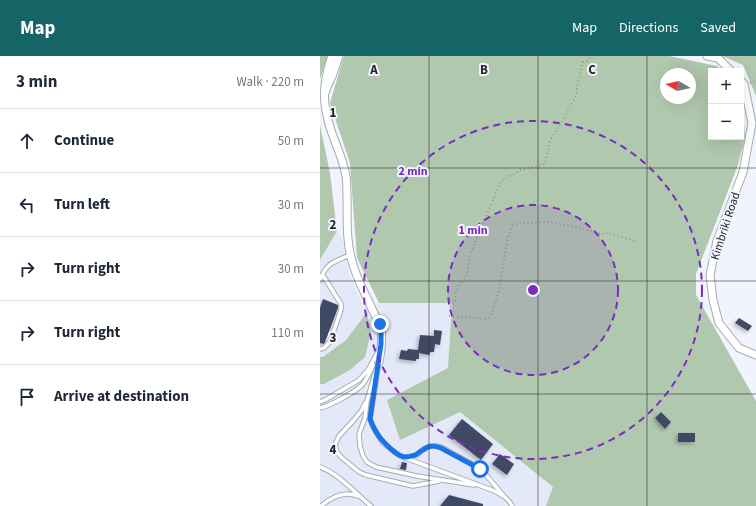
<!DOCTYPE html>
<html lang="en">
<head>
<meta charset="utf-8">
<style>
	body { margin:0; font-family:"Source Sans 3",sans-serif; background:#f2f2f3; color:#1f2937 }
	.controls { position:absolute; right:12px; top:12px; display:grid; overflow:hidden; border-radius:0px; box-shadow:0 4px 16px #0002 }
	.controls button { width:36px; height:36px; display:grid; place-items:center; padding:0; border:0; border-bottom:1px solid #e0e1e3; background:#fff; color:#1f2937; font:20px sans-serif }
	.compass { position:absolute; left:340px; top:12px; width:36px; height:36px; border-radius:50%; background:#fff; box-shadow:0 4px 16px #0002; rotate:279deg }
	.stop { position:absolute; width:12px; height:12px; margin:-9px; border:3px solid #1a73e8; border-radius:50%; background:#fff }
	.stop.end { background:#1a73e8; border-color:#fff; box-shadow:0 1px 4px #0008 }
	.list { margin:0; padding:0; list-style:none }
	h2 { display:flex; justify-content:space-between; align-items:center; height:52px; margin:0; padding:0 16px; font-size:17px }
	h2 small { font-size:13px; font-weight:400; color:#747a83 }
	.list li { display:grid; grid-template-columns:26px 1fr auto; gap:12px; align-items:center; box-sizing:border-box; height:64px; padding:0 16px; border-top:1px solid #e0e1e3 }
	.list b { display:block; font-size:15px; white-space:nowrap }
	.list em { font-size:13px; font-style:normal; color:#747a83 }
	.icon { flex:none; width:22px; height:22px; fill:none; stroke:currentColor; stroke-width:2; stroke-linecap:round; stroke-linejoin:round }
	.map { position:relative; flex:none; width:436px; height:450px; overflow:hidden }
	header { display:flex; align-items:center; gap:24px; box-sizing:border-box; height:56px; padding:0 20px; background:#166566; color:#fff }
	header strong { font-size:19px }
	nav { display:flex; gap:22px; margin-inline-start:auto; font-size:14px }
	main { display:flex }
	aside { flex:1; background:#fff }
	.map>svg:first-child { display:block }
	.built { fill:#e3e9f8 }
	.forest { fill:#b0c8ad; fill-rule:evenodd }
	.building { fill:#414a64; filter:url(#shadow) }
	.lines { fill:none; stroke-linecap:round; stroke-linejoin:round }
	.lane-casing { stroke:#a8abb2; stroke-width:5.5 }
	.street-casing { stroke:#a8abb2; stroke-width:9 }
	.path { stroke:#888a90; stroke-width:1.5; stroke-dasharray:1 3; stroke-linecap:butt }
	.lane { stroke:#fff; stroke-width:3.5 }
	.street { stroke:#fff; stroke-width:7 }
	.route { stroke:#1a73e8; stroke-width:5 }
	.grid { fill:none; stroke:#252629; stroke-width:1; stroke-opacity:0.55 }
	.ring { fill:none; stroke:#7b2cbf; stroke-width:2; stroke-dasharray:7 5 }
	.labels { text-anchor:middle; stroke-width:4; stroke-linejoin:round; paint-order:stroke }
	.street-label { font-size:12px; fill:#252629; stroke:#f1f4fc }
	.grid-label { font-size:13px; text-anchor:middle; font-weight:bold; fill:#252629; stroke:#f1f4fc; stroke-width:4; stroke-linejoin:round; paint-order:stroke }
	.centre { fill:#7b2cbf; stroke:#f1f4fc; stroke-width:2 }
	.ring-label { font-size:12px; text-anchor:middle; font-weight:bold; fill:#7b2cbf; stroke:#f1f4fc; stroke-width:4; stroke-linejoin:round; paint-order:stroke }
</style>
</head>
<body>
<header>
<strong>Map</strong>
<nav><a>Map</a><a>Directions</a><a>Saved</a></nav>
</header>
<main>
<aside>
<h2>3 min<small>Walk · 220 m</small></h2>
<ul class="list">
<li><svg class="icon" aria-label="ahead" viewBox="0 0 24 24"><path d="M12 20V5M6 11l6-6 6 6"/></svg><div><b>Continue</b></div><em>50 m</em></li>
<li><svg class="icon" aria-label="left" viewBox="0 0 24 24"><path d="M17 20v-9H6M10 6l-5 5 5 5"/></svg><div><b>Turn left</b></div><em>30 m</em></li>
<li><svg class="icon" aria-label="right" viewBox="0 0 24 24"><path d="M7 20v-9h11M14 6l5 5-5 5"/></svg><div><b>Turn right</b></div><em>30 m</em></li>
<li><svg class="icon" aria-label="right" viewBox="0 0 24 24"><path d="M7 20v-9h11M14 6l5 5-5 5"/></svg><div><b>Turn right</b></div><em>110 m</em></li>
<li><svg class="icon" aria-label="arrive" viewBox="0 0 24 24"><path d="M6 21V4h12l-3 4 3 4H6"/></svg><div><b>Arrive at destination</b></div></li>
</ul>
</aside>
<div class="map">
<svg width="436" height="450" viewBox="0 0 436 450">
	<defs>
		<filter id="shadow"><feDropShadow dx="-2" dy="2" stdDeviation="2" flood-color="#0004"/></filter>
	</defs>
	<rect width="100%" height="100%" fill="#f1f4fc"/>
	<path class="built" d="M 17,175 L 24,184 L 29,217 L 43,250 L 59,247 L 132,246 L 128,312 L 67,344 L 102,373 L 140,356 L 233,431 L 226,450 L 0,450 L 0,328 L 4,328 L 51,276 L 46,257 L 26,284 L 3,301 L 0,301 L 0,204 Z"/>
	<path class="forest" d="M 0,0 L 8,0 L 0,23 Z
		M 24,0 L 349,0 L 397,10 L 401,15 L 391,15 L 391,81 L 421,81 L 421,43 L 422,45 L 425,81 L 418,109 L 376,218 L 376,239 L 436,345 L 436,450 L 226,450 L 233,431 L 140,356 L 80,384 L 67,344 L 128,312 L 132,247 L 59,247 L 37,202 L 30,107 L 10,47 ZM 346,18 L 370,18 L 370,42 L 346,42 Z
		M 402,0 L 436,0 L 436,40 L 423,9 Z
		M 0,69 L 10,117 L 17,175 L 0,204 Z
		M 47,256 L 51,276 L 45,301 L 30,314 L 4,328 L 0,328 L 0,301 L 3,301 L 26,284 Z"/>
	<path class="building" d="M 3,243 L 18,249 L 18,252 L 5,286 L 4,288 L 0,287 L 0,252 Z
		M 419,262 L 432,270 L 428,275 L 415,267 Z
		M 114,274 L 122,275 L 120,289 L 115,288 L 114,296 L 110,296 L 109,299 L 99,297 L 99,303 L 96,303 L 96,305 L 79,303 L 81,294 L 87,295 L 88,293 L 98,294 L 100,279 L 114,280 Z
		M 341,356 L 351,366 L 345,373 L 335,362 Z
		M 142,363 L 173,388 L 161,404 L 129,379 Z
		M 358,377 L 375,377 L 375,386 L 358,386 Z
		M 180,398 L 194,408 L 187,419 L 172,408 Z
		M 82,406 L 87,407 L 86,414 L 80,413 Z
		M 129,439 L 163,448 L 163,450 L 120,450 Z"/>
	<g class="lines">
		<g class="lane-casing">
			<path id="lane" d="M 0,224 C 7,206 14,206 30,199
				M 0,293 L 4,292 L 10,286 L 21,254 L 21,248 L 4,221 L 2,219
				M 59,306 L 50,363 L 53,371 L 63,387 L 80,400 L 172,434 C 180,438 188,441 192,450
				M 56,314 L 47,345 L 45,362 L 39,378 L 40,390 L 43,400 L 47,406 L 56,411 L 97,420 L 154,429
				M 0,346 L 5,344 L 39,324 L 48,314 L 59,294
				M 45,347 L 42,354 L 33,365 L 19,380 L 15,388 L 17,396 L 21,401 L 39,416 L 46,419 L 93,430 L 119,425
				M 0,352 C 10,350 35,336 42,329 C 47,323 50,317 53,309
				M 86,401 L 97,399 L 103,393 L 110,390 L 116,390 L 121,391 L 161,413 L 183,439
				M 0,411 C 18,417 36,438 51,450
				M 1,450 C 8,444 18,438 28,438 C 31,438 35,439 38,440"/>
		</g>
		<g class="street-casing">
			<path id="street" d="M 12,0 C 0,33 3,56 16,88 C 20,98 24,109 26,120 C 29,148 24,178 32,205 C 36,222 45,237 52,253 C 55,259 59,266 61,272 C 63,283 61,295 59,306
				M 387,0 L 398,2 L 411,15
				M 421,25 L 424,28 L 432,67 L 423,116 L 397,185 L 390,219 L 393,244 L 399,267 L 419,292 L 436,299
				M 6,35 L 7,31 L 13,18 L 19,0"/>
		</g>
		<path class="path" d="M 430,27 L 436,25
			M 130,251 L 135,246 L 136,235 L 147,219 L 149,201 L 181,125 L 201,114 L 225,108 L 230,84 L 240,69 L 256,40 L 257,30 L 263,6 L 269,4 L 270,0
			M 129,260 L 167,263 L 170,261 L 179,235 L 188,181 L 193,169 L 200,167 L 228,166 L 261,172 L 282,178 L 288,177 L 315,185"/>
		<use href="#lane" class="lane"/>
		<use href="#street" class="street"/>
	</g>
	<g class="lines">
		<path class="route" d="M 60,268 L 61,273 L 61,288 L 50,363 C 56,378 60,383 72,394 C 76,397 80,401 86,401 C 88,401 92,400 95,399 C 98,398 100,395 103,394 C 109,389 114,389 121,392 L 160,413"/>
	</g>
	<path class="grid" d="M 109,0 L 109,450M 218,0 L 218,450M 327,0 L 327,450M 0,112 L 436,112M 0,225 L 436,225M 0,338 L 436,338"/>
	<circle cx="213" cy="234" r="85" fill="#7b2cbf" fill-opacity=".12"/>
	<g class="ring">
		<circle cx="213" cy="234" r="85"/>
		<circle cx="213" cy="234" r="169"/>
	</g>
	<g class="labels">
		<g class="street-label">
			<text transform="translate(405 170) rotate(-72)" y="4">Kimbriki Road</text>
		</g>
	</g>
	<g class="grid-label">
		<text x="54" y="18">A</text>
		<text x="164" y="18">B</text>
		<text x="272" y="18">C</text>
		<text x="13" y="61">1</text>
		<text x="13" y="173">2</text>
		<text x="13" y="286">3</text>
		<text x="13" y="398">4</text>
	</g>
	<circle cx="213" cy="234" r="6" class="centre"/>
	<g class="ring-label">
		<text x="93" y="119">2 min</text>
		<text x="153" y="178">1 min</text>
	</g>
</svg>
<div class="controls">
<button>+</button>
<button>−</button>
</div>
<svg class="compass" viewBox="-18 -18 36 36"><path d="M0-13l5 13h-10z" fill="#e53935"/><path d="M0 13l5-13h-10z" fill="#747a83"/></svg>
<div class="stop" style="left:160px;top:413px"></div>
<div class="stop end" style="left:60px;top:268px"></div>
</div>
</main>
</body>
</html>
